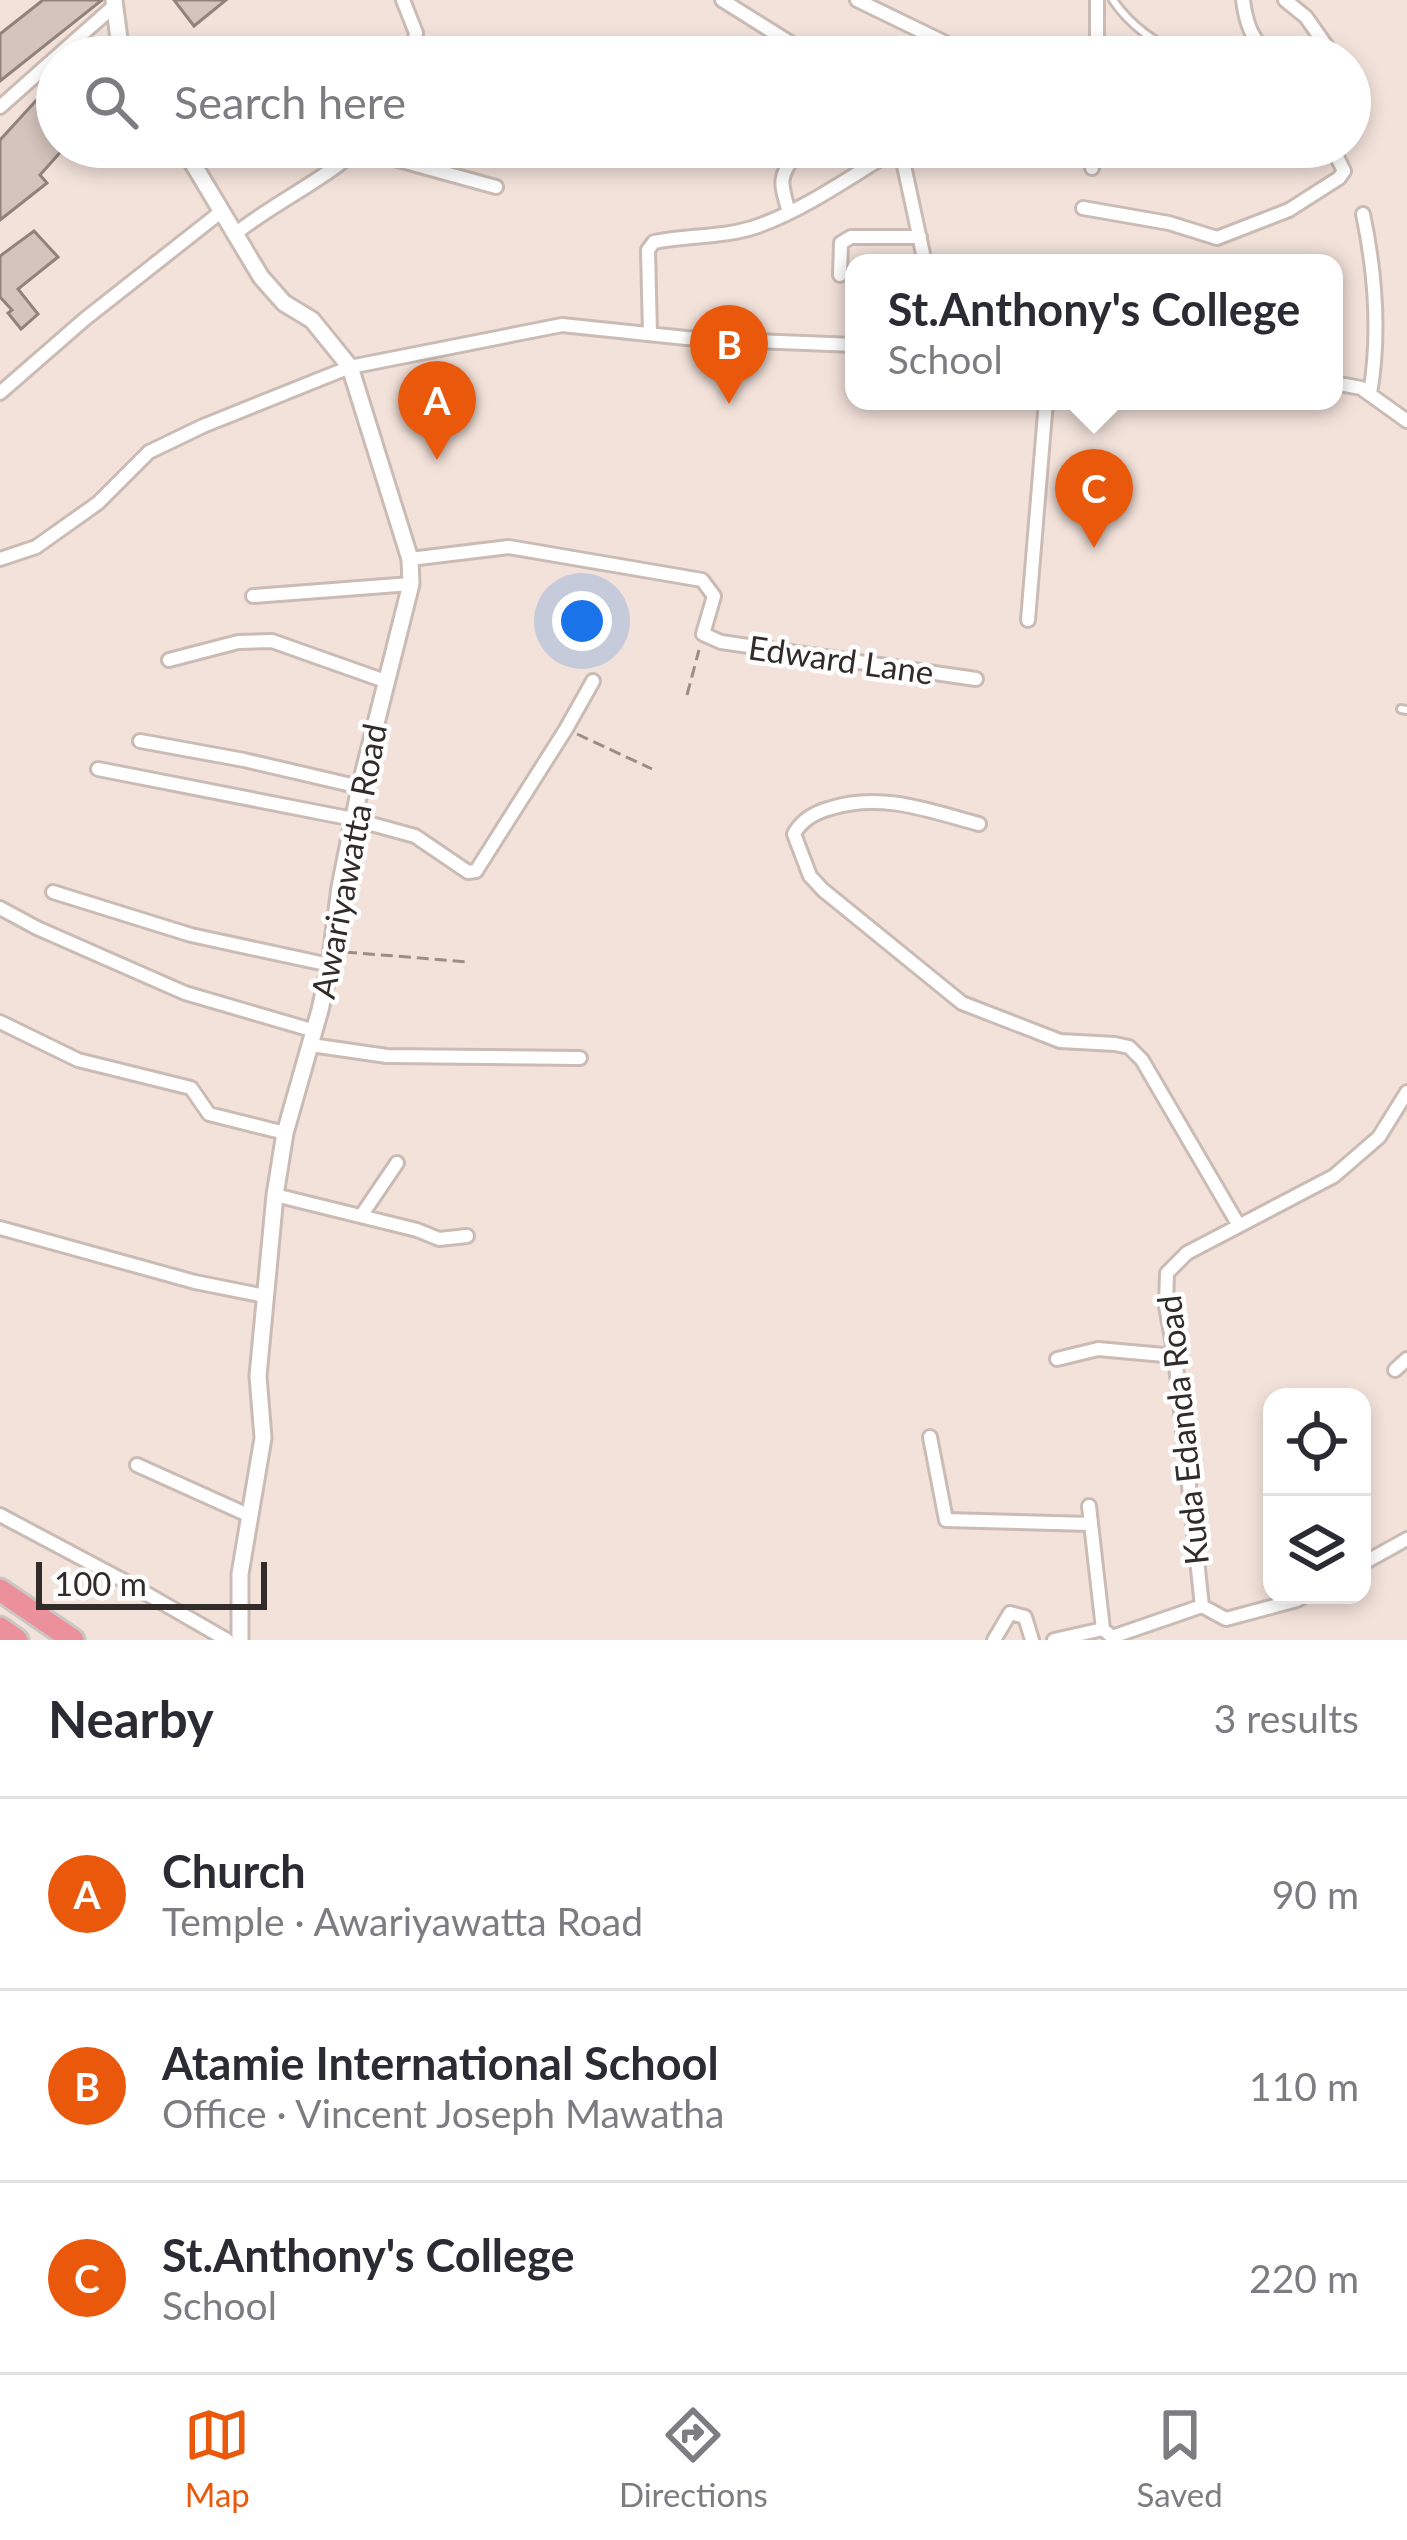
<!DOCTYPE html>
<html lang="en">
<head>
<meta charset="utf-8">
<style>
	body { margin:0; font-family:Lato,sans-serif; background:#f7f7f7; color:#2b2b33 }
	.controls { position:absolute; right:36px; bottom:36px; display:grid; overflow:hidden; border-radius:24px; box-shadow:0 6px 18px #0003 }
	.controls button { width:108px; height:108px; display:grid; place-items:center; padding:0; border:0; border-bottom:3px solid #e1e1e2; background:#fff; color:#2b2b33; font:60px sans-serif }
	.scale { position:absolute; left:36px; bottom:30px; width:231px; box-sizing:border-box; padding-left:12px; border:6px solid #312b29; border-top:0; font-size:33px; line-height:42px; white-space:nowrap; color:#312b29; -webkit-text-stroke:9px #fff; paint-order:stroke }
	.you { position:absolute; left:582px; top:621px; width:42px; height:42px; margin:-30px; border:9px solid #fff; border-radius:50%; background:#1a73e8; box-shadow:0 0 0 18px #1a73e833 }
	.badge { display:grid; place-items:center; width:78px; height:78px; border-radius:50%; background:#ea580c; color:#fff; font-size:39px; font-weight:700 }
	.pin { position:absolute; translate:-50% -99px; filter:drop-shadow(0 3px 6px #0008) }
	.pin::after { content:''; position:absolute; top:63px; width:42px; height:36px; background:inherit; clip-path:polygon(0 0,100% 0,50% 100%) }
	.popup { position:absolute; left:845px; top:254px; width:498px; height:156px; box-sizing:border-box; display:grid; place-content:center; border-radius:24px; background:#fff; filter:drop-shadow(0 3px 9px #0005); font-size:39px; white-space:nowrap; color:#7c7c81 }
	.popup b { font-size:45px; color:#2b2b33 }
	.popup::after { content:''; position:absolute; left:50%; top:100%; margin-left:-24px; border:24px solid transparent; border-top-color:#fff }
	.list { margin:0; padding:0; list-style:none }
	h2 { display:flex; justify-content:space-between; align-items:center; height:156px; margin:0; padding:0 48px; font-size:51px }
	h2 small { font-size:39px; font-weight:400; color:#7c7c81 }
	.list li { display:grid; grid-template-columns:78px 1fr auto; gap:36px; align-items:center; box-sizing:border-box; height:192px; padding:0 48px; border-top:3px solid #e1e1e2 }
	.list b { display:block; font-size:45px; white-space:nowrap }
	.list p { margin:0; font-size:39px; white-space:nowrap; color:#7c7c81 }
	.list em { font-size:39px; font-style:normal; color:#7c7c81 }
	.icon { flex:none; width:66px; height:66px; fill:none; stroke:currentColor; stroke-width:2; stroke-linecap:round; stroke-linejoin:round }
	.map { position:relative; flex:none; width:1407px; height:1640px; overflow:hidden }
	.search { position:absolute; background:#fff; box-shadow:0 6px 18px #0003; left:36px; right:36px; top:36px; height:132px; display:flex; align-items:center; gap:30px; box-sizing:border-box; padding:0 42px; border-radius:66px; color:#7c7c81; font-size:45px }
	.sheet { height:732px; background:#fff }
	nav { display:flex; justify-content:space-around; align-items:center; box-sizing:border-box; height:168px; border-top:3px solid #e1e1e2; background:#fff; font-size:33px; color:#7c7c81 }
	nav a { display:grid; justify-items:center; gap:6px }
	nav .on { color:#ea580c }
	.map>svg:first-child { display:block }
	.building { fill:#d4c4bd; stroke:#91827c; stroke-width:3 }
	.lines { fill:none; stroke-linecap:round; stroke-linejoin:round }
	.service-casing { stroke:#cabbb4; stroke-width:12 }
	.minor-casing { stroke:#cabbb4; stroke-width:18 }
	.tertiary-casing { stroke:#cabbb4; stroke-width:21 }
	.motorway-casing { stroke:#c9c8c7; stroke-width:27 }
	.path { stroke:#998e88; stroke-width:3; stroke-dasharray:12 6; stroke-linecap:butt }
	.service { stroke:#fff; stroke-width:6 }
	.minor { stroke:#fff; stroke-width:12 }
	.tertiary { stroke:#fff; stroke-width:15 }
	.motorway { stroke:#ec909b; stroke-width:21 }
	.labels { text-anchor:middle; stroke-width:9; stroke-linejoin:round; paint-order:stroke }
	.street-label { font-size:33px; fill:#312b29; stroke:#fff }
</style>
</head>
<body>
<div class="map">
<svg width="1407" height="1640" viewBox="0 0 1407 1640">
	<rect width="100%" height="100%" fill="#f2e2da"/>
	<path class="building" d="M 43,0 L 102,0 L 0,81 L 0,34 Z
		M 174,0 L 226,0 L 194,26 Z
		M 43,93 L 57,104 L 57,147 L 65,147 L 40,175 L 47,183 L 0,220 L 0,140 Z
		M 34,231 L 58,257 L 18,289 L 38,314 L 21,329 L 8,313 L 12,310 L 0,297 L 0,256 Z"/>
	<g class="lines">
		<g class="service-casing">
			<path id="service" d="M 1113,0 C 1131,27 1155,41 1182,57
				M 1138,57 L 1147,37
				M 1401,709 L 1407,710"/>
		</g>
		<g class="minor-casing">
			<path id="minor" d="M 403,0 L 416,33 L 412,57
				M 722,0 L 813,57
				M 857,0 L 958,49
				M 1097,0 L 1097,57
				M 1243,0 C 1246,24 1252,41 1272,57
				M 1285,0 L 1306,17 L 1334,57
				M 0,107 L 114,6
				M 900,147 L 925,263
				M 358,149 L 496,187
				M 1092,168 L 1093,147
				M 1083,208 L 1169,223 L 1217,238 L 1289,210 L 1339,178 L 1344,171 L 1336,155 L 1338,147
				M 789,212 C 778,176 780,178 800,147
				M 1363,214 C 1375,271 1380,335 1370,394
				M 235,234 C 275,202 323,181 360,147
				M 840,275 L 841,243 L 851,237 L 920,237
				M 650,334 L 648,250 L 654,242 C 688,235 724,238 758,226 C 808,208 854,174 900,147
				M 1334,383 L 1361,388 L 1407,421
				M 0,393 L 85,319 L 222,211
				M 0,559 L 36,547 L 98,503 L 149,452 L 203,426 L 350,367 L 562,325 L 686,338 L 854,345
				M 410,559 L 509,547 L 702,580 L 714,596 L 703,634 L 721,642 L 976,679
				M 253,596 L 411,584
				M 1028,620 L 1046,401
				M 169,660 L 238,642 L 272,641 L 385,681
				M 140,741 L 244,760 L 360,787
				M 98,769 L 353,819 L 415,836 L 468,872 L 476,871 L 566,729 L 593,681
				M 979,824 C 930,811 882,792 831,808 C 816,812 802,819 794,834 L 810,876 L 823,890 L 962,1003 L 1060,1041 L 1115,1044 L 1129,1047 L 1142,1060 L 1238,1224
				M 53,892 L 191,935 L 330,965
				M 0,908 L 37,928 L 185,993 L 315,1031
				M 0,1022 L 78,1060 L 191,1088 L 209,1114 L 285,1133
				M 311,1045 L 387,1056 L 580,1058
				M 275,1195 L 417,1230 L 439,1239 L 467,1236
				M 361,1216 L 397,1163
				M 0,1228 L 195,1282 L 265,1296
				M 1057,1359 L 1098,1349 L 1175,1356
				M 1395,1370 L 1407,1359
				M 930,1437 L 946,1520 L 1091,1524
				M 137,1465 L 248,1515
				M 1089,1506 L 1103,1629 L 1112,1637 L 1202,1606 L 1226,1619 L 1297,1600 L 1306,1595
				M 0,1515 L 128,1583 L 227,1640
				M 1362,1564 L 1407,1539
				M 1202,1606 L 1175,1356 L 1166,1306 L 1167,1273 L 1187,1253 L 1334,1176 L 1379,1137 L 1407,1092
				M 994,1640 L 1010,1613 L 1025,1617 L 1032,1640
				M 1054,1640 L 1103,1629"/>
		</g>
		<g class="tertiary-casing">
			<path id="tertiary" d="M 114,0 L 120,47 L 124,57
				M 183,147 L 261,277 L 284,303 L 312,320 L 350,367 L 410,559 L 411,584 L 360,787 L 340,887 L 330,965 L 320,1010 L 285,1133 L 275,1195 L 258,1376 L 263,1438 L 240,1574 L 240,1640"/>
		</g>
		<g class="motorway-casing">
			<path id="motorway" d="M 0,1590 L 73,1640
				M 0,1628 L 17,1640"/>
		</g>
		<path class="path" d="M 687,695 L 699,650
			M 577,734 L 652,769
			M 345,952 L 469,962"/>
		<use href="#service" class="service"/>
		<use href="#minor" class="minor"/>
		<use href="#tertiary" class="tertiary"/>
		<use href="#motorway" class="motorway"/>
	</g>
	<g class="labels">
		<g class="street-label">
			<text transform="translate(841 660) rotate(8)" y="12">Edward Lane</text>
			<text transform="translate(349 861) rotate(-79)" y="12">Awariyawatta Road</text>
			<text transform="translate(1183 1430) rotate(-96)" y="12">Kuda Edanda Road</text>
		</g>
	</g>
</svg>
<div class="controls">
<button><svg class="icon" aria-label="locate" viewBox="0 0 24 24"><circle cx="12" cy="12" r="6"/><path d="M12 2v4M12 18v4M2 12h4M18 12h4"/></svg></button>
<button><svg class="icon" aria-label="layers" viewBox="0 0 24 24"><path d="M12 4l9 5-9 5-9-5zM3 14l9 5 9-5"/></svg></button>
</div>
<div class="scale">100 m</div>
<div class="you"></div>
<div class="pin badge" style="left:437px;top:460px">A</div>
<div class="pin badge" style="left:729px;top:404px">B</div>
<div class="pin badge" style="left:1094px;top:548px">C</div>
<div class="popup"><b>St.Anthony's College</b>School</div>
<div class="search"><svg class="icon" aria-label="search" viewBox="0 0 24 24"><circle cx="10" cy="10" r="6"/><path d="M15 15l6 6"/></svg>Search here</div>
</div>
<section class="sheet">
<h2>Nearby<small>3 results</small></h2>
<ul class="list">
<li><span class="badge">A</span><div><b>Church</b><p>Temple · Awariyawatta Road</p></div><em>90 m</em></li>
<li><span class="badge">B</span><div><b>Atamie International School</b><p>Office · Vincent Joseph Mawatha</p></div><em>110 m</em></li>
<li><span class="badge">C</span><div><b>St.Anthony's College</b><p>School</p></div><em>220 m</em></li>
</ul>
</section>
<nav>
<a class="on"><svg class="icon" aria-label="map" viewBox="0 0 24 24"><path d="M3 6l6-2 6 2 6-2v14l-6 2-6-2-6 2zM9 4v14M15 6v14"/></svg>Map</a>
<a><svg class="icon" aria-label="directions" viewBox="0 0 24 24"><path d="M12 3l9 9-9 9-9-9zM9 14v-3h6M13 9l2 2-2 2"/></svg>Directions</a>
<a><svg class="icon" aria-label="saved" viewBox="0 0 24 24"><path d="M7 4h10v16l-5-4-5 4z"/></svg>Saved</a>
</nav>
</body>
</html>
